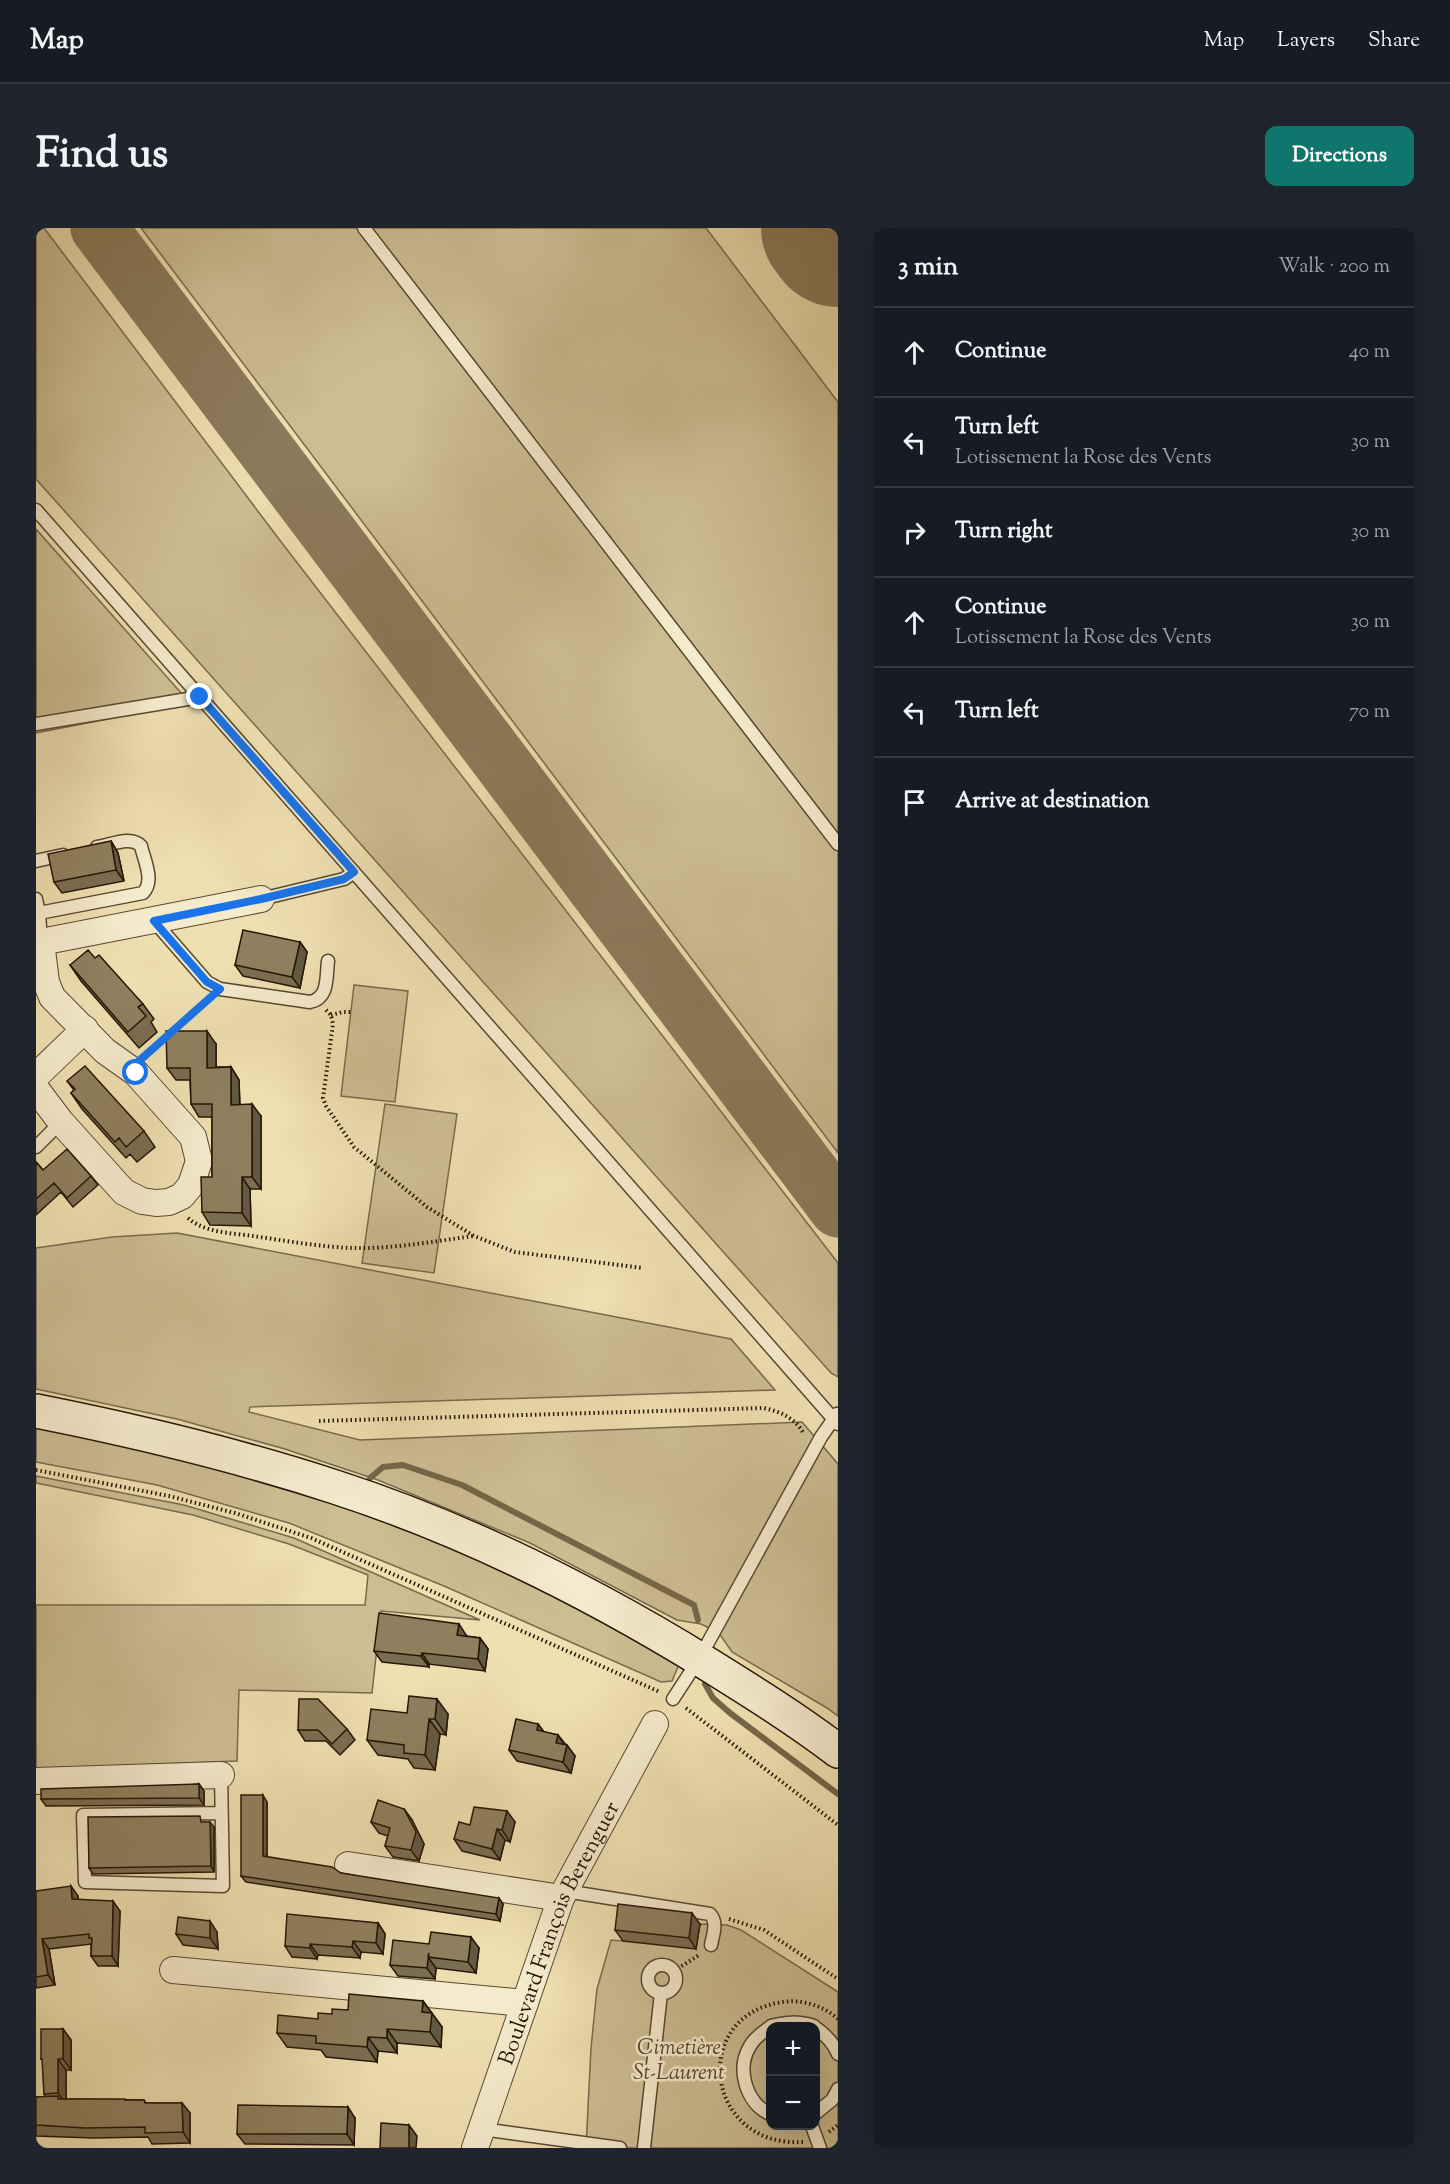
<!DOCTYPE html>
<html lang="en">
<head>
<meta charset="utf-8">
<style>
	body { margin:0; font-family:"Sorts Mill Goudy",serif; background:#20242c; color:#f1f3f6 }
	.controls { position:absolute; right:18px; bottom:18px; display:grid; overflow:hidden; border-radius:12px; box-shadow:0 6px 24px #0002 }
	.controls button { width:54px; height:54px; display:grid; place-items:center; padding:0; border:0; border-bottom:2px solid #363941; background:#171b24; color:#f1f3f6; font:30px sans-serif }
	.stop { position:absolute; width:18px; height:18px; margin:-14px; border:4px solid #1a73e8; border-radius:50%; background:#fff }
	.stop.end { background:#1a73e8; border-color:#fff; box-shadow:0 2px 6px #0008 }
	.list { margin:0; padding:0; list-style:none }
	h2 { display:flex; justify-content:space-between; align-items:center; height:78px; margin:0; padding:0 24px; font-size:26px }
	h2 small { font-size:20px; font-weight:400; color:#9ea1a6 }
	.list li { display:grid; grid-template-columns:39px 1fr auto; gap:18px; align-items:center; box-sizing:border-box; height:90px; padding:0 24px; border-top:2px solid #363941 }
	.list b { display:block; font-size:22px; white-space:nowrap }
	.list p { margin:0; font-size:20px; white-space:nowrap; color:#9ea1a6 }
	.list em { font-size:20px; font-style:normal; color:#9ea1a6 }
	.icon { flex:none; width:33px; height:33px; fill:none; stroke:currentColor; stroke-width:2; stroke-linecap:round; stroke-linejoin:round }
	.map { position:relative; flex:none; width:802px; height:1920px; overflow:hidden; border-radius:12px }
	header { display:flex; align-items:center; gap:36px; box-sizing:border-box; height:84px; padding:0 30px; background:#171b24; border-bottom:2px solid #363941 }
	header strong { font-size:28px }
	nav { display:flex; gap:33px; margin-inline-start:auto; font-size:21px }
	.intro { display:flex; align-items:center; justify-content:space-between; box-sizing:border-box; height:144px; padding:0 36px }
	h1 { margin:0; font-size:42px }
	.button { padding:15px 27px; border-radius:12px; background:#0f766e; color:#fff; font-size:21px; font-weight:700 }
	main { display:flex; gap:36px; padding:0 36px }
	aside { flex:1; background:#171b24; border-radius:12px; box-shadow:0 6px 24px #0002 }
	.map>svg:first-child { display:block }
	.green { fill:#ccbd93; stroke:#796a4c; stroke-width:1.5; fill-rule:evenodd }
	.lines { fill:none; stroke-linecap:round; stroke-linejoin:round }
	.stream { stroke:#756649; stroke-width:6 }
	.taxiway { stroke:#8a7a5b; stroke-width:57 }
	.runway { stroke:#8a7a5b; stroke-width:142 }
	.lane-casing { stroke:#584830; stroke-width:15 }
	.street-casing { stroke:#584830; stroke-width:28 }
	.secondary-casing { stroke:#261606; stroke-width:36 }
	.path { stroke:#261606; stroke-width:4; stroke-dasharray:1.5 3; stroke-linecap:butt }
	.lane { stroke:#f4eacc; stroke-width:12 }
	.street { stroke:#f4eacc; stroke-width:26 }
	.secondary { stroke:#f4eacc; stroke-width:33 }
	.wall { fill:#7a6d51; stroke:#261606; stroke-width:1.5 }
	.shaded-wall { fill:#635942; stroke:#261606; stroke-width:1.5 }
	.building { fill:#8e7f5e; stroke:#261606; stroke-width:1.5 }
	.route { stroke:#1a73e8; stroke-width:8 }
	.labels { text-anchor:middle; stroke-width:5; stroke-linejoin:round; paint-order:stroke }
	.street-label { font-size:22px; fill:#261606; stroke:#f4eacc }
	.park-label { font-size:22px; font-style:italic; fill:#584830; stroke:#f4eacc }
</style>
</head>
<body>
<header>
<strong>Map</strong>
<nav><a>Map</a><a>Layers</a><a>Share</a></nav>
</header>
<div class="intro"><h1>Find us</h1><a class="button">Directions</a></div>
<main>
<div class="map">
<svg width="802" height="1920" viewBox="0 0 802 1920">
	<rect width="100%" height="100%" fill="#eedfb0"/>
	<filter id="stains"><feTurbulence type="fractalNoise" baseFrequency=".00333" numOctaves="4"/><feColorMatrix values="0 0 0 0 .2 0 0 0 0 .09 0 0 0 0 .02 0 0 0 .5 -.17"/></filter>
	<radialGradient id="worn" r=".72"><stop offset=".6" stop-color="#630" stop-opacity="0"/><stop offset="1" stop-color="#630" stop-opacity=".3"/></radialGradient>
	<path class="green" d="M 0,0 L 8,0 L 249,319 L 802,1035 L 802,1149 L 795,1145 L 0,251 Z
		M 105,0 L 670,0 L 802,174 L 802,925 Z
		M 0,301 L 154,475 L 0,505 Z
		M 318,757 L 372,763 L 359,874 L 305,868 Z
		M 349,876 L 421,886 L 398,1045 L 326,1035 Z
		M 141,1005 L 695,1111 L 739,1162 L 214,1179 L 213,1184 L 324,1212 L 766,1194 L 802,1236 L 802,1488 L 791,1480 L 696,1424 L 683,1405 L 665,1396 L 641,1392 L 494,1315 L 342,1252 L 249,1221 L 141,1191 L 0,1161 L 0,1020 L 76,1009 Z
		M 0,1199 L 189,1240 L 309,1277 L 400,1312 L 527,1370 L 644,1434 L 636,1453 L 625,1454 L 408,1358 L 253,1295 L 121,1257 L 0,1234 Z
		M 0,1248 L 148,1277 L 258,1310 L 444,1392 L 345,1383 L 336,1465 L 203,1462 L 201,1533 L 0,1541 L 0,1377 L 329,1377 L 332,1347 L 253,1316 L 157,1287 L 0,1255 Z
		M 664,1696 L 691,1697 L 705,1702 L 802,1764 L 802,1920 L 550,1920 L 555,1820 L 561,1761 L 575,1712 L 587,1713 ZM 734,1798 L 780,1798 L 780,1898 L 734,1898 Z"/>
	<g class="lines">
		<path class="stream" d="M 334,1250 L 347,1239 L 367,1237 L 426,1257 L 658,1377 L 662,1392
			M 669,1456 L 677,1470 L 694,1485 L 802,1566"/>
		<path class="taxiway" d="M 63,0 L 802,981"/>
		<path class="runway" d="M 796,0 L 802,8"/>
		<g class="lane-casing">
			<path id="lane" d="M 328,0 L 802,616
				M 0,282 L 802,1196
				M 0,496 L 164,469
				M 0,633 L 27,627
				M 0,671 L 3,685 L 5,714
				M 225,671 L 308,651 L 318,644
				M 3,685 L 107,665 C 119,653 108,632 105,618 C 95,607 75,617 61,619
				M 118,693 L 171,754 L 184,761 L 274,774 C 293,770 290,750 292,733
				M 0,919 L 25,894
				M 637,1471 L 663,1431 L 785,1209 L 801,1186
				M 185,1547 L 187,1658 L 49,1654 L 47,1587 L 185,1585
				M 529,1663 L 674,1686 C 682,1694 677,1707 675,1717
				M612 1751a14 14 0 1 1 28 0a14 14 0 1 1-28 0Z
				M 735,1798 C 750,1794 762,1793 778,1798
				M 734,1799 C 727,1804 719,1809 714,1818 C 700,1841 710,1875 734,1886
				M 780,1800 C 790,1807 797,1814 802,1826
				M 780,1885 L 796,1872 L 802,1861
				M 776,1898 L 784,1920
				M 446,1901 L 584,1920
				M 608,1920 L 625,1765"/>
		</g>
		<g class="street-casing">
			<g id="street">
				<path d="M 0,715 L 225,671"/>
				<path d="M 0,848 L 49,801"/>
				<path d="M 0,861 L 25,894 L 88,964 L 106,973 L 120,975 L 133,974 L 146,968 L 155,957 L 163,933 L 157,909 L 100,845 L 69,823 L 16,769 L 10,754 L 5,714"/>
				<path d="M 0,1553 L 185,1547"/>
				<path d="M 312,1637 L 525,1670"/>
				<path d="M 137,1742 L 489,1775"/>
				<path id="s1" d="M 439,1920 L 525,1670 L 619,1496"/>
			</g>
		</g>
		<g class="secondary-casing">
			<path id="secondary" d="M 0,1183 C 101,1203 201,1227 299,1259 C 429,1301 553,1363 670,1435 C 715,1463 760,1491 802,1523"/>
		</g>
		<path class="path" d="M 290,782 L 295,787 L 297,796 L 287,870 L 290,878 L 318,919 L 391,979 L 438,1008 L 479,1024 L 607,1040
			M 295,787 L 307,784 L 315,784
			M 111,826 L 173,772
			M 152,990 C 169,1005 196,1005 217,1008 C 251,1013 285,1019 318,1020 C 358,1021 399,1013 438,1008
			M 283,1193 L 727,1180 C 744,1183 759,1190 768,1206
			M 0,1242 L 133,1268 L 199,1285 L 275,1310 L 624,1464
			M 650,1480 L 802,1597
			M 693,1691 L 728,1702 L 802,1751
			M 638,1743 L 663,1727
			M 793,1904 L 802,1897
			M 767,1914 C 669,1920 652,1787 747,1774 C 766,1771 788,1778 802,1791"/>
		<use href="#lane" class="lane"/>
		<use href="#street" class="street"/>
		<use href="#secondary" class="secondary"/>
	</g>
	<path class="wall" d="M 75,613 L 82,625 L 88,653 L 26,665 L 18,654 Z
		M 264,714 L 271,724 L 264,760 L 207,748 L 199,737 Z
		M 59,730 L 107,776 L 118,791 L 115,794 L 121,804 L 103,820 L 45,753 L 34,737 Z
		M 180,816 L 180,839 L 195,839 L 203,852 L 204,877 L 225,888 L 225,961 L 214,961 L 215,998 L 174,997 L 166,984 L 176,949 L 176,889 L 163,889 L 155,876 L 154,852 L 140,852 L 131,840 Z
		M 31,853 L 108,903 L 119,919 L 101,934 L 94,926 L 90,930 L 46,881 L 35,865 L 38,862 Z
		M 0,934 L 7,942 L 55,948 L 62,957 L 37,979 L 25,964 L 0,987 Z
		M 430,1407 L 430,1408 L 444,1410 L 452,1421 L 449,1443 L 393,1436 L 393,1439 L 346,1434 L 338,1423 Z
		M 371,1485 L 412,1486 L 410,1507 L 404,1506 L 399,1542 L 378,1540 L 372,1531 L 342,1527 L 331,1512 Z
		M 502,1496 L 508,1504 L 522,1507 L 539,1528 L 535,1545 L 481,1533 L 473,1522 Z
		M 311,1501 L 319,1512 L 304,1527 L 290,1513 L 269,1513 L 262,1502 Z
		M 163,1556 L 168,1563 L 168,1577 L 10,1578 L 5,1571 Z
		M 231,1574 L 231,1629 L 305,1645 L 467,1676 L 464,1693 L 210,1654 L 205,1648 Z
		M 368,1581 L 376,1592 L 388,1616 L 383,1633 L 357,1629 L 349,1618 L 352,1608 L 343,1605 L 335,1594 Z
		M 168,1594 L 178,1599 L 178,1644 L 57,1646 L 53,1640 Z
		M 479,1594 L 474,1614 L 469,1612 L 464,1632 L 426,1623 L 418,1611 L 434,1597 Z
		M 0,1663 L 42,1668 L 42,1672 L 84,1683 L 82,1738 L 62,1738 L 55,1728 L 55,1716 L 13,1721 L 19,1757 L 0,1760 Z
		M 342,1695 L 349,1706 L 347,1726 L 325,1724 L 324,1730 L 282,1727 L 281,1731 L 256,1729 L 249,1718 Z
		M 664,1696 L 660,1721 L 587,1713 L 579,1702 Z
		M 181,1704 L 182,1721 L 147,1717 L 140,1706 Z
		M 443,1720 L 440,1745 L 400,1740 L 399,1751 L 362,1748 L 354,1737 Z
		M 387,1773 L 406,1799 L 405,1819 L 361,1815 L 361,1825 L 342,1823 L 341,1834 L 290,1829 L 285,1822 L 251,1819 L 241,1805 L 296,1786 L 312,1782 Z
		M 27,1801 L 35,1812 L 35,1842 L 30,1842 L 30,1871 L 108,1872 L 110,1875 L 146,1875 L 154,1885 L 154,1915 L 116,1916 L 112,1909 L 57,1910 L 0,1908 L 0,1869 L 10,1869 L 8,1866 L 7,1833 L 5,1831 Z
		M 319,1890 L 318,1917 L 209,1916 L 201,1906 Z"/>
	<path class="shaded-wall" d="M 75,613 L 82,625 L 88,653 L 80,642 Z
		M 264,714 L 271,724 L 264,760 L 256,749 Z
		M 171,803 L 180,816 L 180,852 L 171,840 Z
		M 195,839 L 203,852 L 204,890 L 195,877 Z
		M 216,876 L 225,888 L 225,961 L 216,949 Z
		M 206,949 L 214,961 L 215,998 L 206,985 Z
		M 423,1396 L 430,1407 L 429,1418 L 421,1407 Z
		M 444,1410 L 452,1421 L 449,1443 L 442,1431 Z
		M 386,1425 L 393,1436 L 393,1439 L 385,1428 Z
		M 401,1471 L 412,1486 L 410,1507 L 399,1491 Z
		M 393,1491 L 404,1506 L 399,1542 L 389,1527 Z
		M 502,1496 L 510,1507 L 501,1502 Z
		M 522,1507 L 529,1518 L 520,1515 Z
		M 531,1517 L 539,1528 L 535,1545 L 527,1534 Z
		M 163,1556 L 168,1563 L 168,1577 L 163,1570 Z
		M 227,1567 L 231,1574 L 231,1635 L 227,1628 Z
		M 368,1581 L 376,1592 L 388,1616 L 383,1633 L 375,1622 Z
		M 471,1583 L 479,1594 L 474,1614 L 466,1602 Z
		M 174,1594 L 178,1599 L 178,1644 L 175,1638 Z
		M 461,1601 L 469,1612 L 464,1632 L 456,1621 Z
		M 35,1658 L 42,1668 L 43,1681 L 36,1671 Z
		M 463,1670 L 467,1676 L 464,1693 L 460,1686 Z
		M 77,1673 L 84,1683 L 82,1738 L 76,1728 Z
		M 656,1685 L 664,1696 L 660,1721 L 653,1710 Z
		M 174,1693 L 181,1704 L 182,1721 L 174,1710 Z
		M 342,1695 L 349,1706 L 347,1726 L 340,1715 Z
		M 435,1709 L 443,1720 L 440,1745 L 432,1734 Z
		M 6,1711 L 13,1721 L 19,1757 L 12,1747 Z
		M 317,1713 L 325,1724 L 324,1730 L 316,1719 Z
		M 274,1716 L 282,1727 L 281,1731 L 274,1720 Z
		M 392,1729 L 400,1740 L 399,1751 L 391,1740 Z
		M 387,1773 L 406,1799 L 405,1819 L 394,1804 L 386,1784 Z
		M 27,1801 L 35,1812 L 35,1842 L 27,1831 Z
		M 351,1801 L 361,1815 L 361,1825 L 351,1810 Z
		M 332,1809 L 342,1823 L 341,1834 L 331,1819 Z
		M 22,1831 L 30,1842 L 30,1877 L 22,1865 Z
		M 146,1875 L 154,1885 L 154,1915 L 147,1904 Z
		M 312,1879 L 319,1890 L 318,1917 L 311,1906 Z
		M 373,1897 L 381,1908 L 380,1920 L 373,1920 Z"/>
	<path class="building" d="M 75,613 L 80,642 L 18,654 L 12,626 Z
		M 207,702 L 264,714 L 256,749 L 199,737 Z
		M 52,722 L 59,730 L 63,727 L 107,776 L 102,779 L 110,788 L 92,804 L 34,737 Z
		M 130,803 L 171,803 L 171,840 L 195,839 L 195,877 L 216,876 L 216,949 L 206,949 L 206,985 L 166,984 L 165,949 L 176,949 L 176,876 L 155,876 L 154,840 L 131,840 Z
		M 49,838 L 108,903 L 90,919 L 83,910 L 79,914 L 35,865 L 39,861 L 31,853 Z
		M 31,921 L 55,948 L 31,970 L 18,955 L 0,971 L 0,934 L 7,942 Z
		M 343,1385 L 423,1396 L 421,1407 L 444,1410 L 442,1431 L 386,1425 L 385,1428 L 338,1423 Z
		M 373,1468 L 401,1471 L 399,1491 L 393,1491 L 389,1527 L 368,1525 L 368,1517 L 331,1512 L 335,1481 L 371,1485 Z
		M 263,1471 L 282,1471 L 311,1501 L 296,1516 L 282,1502 L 262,1502 Z
		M 480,1491 L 502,1496 L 501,1502 L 522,1507 L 520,1515 L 531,1517 L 527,1534 L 473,1522 Z
		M 163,1556 L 163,1570 L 5,1571 L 5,1561 Z
		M 205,1567 L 227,1567 L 227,1628 L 296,1639 L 305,1645 L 463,1670 L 460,1686 L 205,1648 Z
		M 342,1572 L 368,1581 L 380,1604 L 375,1622 L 349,1618 L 354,1600 L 335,1594 Z
		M 438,1579 L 471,1583 L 466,1602 L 461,1601 L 456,1621 L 418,1611 L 423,1594 L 434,1597 Z
		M 164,1588 L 165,1594 L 174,1594 L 175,1638 L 53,1640 L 52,1589 Z
		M 35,1658 L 36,1671 L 77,1673 L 76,1728 L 55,1728 L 56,1710 L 53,1710 L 53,1706 L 6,1711 L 12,1747 L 0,1749 L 0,1663 Z
		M 582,1676 L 656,1685 L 653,1710 L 579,1702 Z
		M 251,1686 L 342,1695 L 340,1715 L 317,1713 L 316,1719 L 274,1716 L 274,1720 L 249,1718 Z
		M 142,1689 L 174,1693 L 174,1710 L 140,1706 Z
		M 395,1704 L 435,1709 L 432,1734 L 392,1729 L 393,1725 L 391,1740 L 354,1737 L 357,1712 L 393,1716 Z
		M 313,1766 L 387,1773 L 386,1784 L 396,1785 L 394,1804 L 351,1801 L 351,1810 L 332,1809 L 331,1819 L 280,1815 L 280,1808 L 241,1805 L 242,1787 L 282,1791 L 282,1785 L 296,1786 L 296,1781 L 312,1782 Z
		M 5,1801 L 27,1801 L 27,1831 L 22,1831 L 22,1865 L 8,1866 L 6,1831 L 5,1831 Z
		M 22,1868 L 22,1871 L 89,1871 L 89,1872 L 108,1872 L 109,1875 L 146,1875 L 147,1904 L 109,1905 L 109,1899 L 49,1900 L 0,1897 L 0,1869 Z
		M 202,1877 L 312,1879 L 311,1906 L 201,1906 Z
		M 345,1895 L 373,1897 L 373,1920 L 344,1920 Z"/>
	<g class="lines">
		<path class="route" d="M 100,845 L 94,841 L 184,761 L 171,754 L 118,693 L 225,671 L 308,651 L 318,644 L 164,469"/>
	</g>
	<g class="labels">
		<g class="street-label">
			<text dy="8" stroke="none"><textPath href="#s1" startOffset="231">Boulevard François Berenguer</textPath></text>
		</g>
		<g class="park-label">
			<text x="643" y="1826">Cimetière<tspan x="643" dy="25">St-Laurent</tspan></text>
		</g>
	</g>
	<rect width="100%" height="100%" filter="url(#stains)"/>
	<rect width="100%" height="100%" fill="url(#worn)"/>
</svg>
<div class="controls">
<button>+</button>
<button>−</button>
</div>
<div class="stop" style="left:100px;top:845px"></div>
<div class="stop end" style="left:164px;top:469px"></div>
</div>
<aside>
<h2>3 min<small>Walk · 200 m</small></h2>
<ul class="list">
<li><svg class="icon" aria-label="ahead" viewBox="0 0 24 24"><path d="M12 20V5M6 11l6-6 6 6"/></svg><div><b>Continue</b></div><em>40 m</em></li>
<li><svg class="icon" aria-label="left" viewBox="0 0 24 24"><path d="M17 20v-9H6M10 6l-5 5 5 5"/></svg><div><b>Turn left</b><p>Lotissement la Rose des Vents</p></div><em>30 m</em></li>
<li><svg class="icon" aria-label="right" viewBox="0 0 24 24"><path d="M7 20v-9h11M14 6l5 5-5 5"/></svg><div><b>Turn right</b></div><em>30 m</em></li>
<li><svg class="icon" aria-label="ahead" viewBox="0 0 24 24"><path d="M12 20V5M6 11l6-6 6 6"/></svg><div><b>Continue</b><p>Lotissement la Rose des Vents</p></div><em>30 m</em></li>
<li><svg class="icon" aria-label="left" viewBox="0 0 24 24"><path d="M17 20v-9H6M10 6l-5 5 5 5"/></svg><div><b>Turn left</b></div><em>70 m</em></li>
<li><svg class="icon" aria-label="arrive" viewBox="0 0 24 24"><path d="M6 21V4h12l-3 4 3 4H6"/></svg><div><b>Arrive at destination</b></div></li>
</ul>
</aside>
</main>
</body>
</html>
